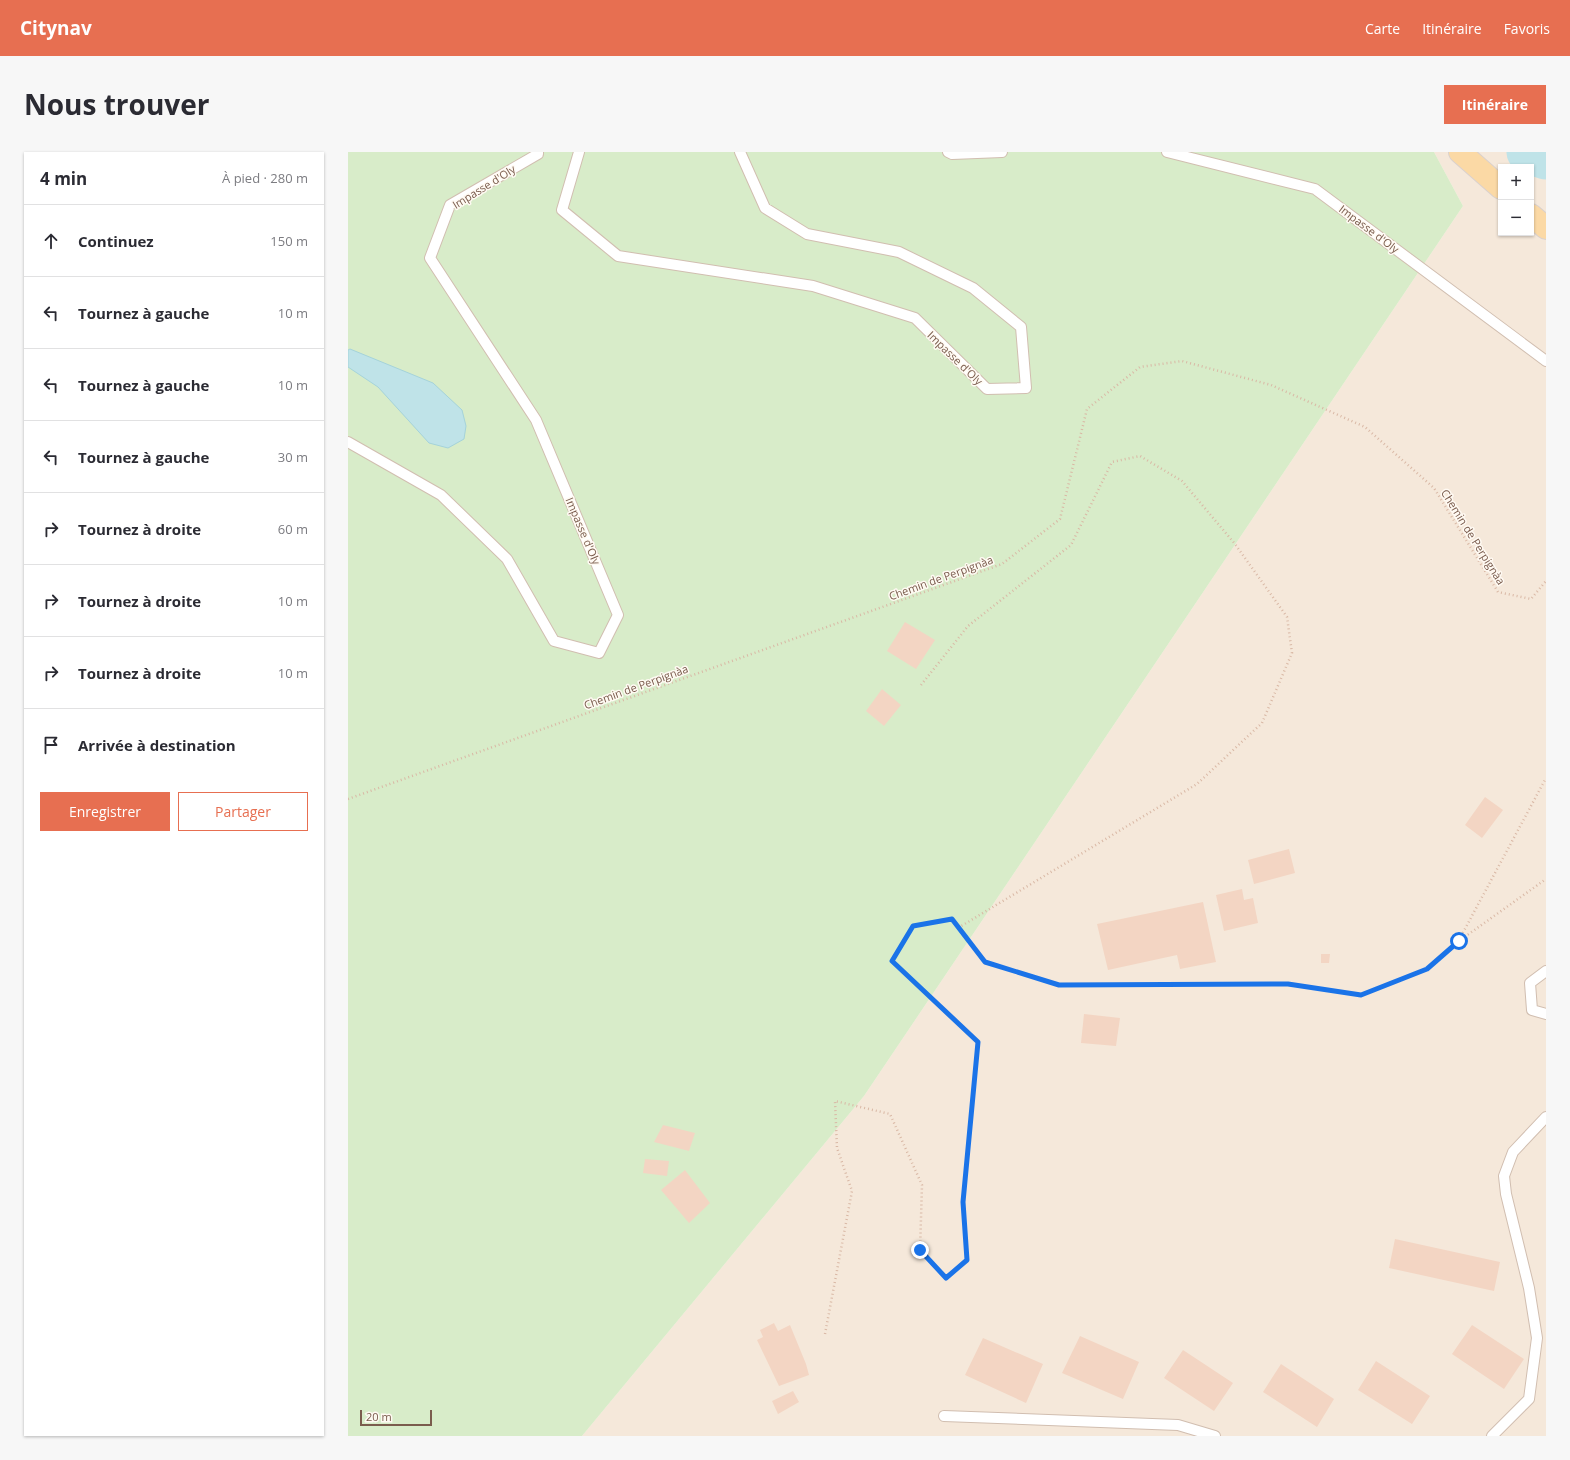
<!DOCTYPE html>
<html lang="fr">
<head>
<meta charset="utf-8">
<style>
	body { margin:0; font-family:"Open Sans",sans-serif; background:#f7f7f7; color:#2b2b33 }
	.controls { position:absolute; right:12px; top:12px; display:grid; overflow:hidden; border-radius:0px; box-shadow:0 1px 3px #0004 }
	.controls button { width:36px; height:36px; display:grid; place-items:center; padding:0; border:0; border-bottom:1px solid #e1e1e2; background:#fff; color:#2b2b33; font:20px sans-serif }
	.scale { position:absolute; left:12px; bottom:10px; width:72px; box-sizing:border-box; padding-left:4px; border:2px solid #7a5c4d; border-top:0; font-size:11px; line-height:14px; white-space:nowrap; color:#7a5c4d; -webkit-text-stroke:3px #fffaf3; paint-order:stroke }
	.stop { position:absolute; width:12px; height:12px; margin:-9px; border:3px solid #1a73e8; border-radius:50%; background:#fff }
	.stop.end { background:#1a73e8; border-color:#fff; box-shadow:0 1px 4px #0008 }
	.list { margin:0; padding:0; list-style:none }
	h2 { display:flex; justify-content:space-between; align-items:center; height:52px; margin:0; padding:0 16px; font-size:17px }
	h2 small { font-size:13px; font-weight:400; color:#7c7c81 }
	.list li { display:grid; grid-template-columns:26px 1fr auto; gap:12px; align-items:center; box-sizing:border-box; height:72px; padding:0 16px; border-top:1px solid #e1e1e2 }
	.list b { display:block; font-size:15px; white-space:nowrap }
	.list em { font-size:13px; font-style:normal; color:#7c7c81 }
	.actions { display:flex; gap:8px; padding:12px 16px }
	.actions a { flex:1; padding:9px 0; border:1px solid #e76f51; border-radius:0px; text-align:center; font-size:14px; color:#e76f51 }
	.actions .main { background:#e76f51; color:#fff }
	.icon { flex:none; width:22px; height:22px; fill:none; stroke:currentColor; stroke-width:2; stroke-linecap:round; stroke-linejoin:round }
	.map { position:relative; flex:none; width:1198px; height:1284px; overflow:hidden; border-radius:0px }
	header { display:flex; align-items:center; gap:24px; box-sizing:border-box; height:56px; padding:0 20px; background:#e76f51; color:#fff }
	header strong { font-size:19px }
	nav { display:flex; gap:22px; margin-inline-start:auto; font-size:14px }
	.intro { display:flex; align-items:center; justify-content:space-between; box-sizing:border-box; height:96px; padding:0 24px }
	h1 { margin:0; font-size:28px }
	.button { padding:10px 18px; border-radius:0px; background:#e76f51; color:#fff; font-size:14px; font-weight:700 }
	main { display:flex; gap:24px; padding:0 24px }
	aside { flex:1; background:#fff; border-radius:0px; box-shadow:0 1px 3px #0004 }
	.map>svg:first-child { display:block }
	.residential { fill:#f5e8da; fill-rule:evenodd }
	.green { fill:#d8ecc9 }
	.water { fill:#bfe3e8; stroke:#a5d3da }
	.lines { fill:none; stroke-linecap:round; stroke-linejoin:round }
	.river { stroke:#bfe3e8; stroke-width:43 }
	.building { fill:#f3d5c3 }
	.service-casing { stroke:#d1beb0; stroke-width:12 }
	.primary-casing { stroke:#dad1cd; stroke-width:24 }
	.path { stroke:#d9b8a5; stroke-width:2.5; stroke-dasharray:1 3; stroke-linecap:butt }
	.service { stroke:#fff; stroke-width:10 }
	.primary { stroke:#fbd9a5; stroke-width:22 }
	.route { stroke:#1a73e8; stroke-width:5 }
	.labels { text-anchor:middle; stroke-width:3; stroke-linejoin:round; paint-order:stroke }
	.street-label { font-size:11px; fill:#7a5c4d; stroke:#fffaf3 }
</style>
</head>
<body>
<header>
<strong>Citynav</strong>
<nav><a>Carte</a><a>Itinéraire</a><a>Favoris</a></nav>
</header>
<div class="intro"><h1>Nous trouver</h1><a class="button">Itinéraire</a></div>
<main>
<aside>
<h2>4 min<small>À pied · 280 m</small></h2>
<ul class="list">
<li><svg class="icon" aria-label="ahead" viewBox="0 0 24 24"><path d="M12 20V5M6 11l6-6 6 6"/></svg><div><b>Continuez</b></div><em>150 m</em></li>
<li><svg class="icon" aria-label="left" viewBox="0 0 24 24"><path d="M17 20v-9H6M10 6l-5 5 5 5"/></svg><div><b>Tournez à gauche</b></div><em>10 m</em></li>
<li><svg class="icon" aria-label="left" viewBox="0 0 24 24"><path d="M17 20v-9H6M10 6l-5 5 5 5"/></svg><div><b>Tournez à gauche</b></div><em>10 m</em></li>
<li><svg class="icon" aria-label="left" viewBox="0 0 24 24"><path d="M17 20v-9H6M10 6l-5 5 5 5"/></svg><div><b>Tournez à gauche</b></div><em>30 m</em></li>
<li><svg class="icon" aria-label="right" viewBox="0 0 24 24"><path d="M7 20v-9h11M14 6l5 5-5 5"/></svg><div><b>Tournez à droite</b></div><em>60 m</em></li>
<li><svg class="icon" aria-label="right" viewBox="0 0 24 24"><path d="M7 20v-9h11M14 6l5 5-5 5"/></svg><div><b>Tournez à droite</b></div><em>10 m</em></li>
<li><svg class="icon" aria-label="right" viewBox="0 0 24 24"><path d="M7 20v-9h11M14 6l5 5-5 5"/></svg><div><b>Tournez à droite</b></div><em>10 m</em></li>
<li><svg class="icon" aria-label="arrive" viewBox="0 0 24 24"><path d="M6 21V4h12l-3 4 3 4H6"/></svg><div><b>Arrivée à destination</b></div></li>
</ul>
<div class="actions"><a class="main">Enregistrer</a><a>Partager</a></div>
</aside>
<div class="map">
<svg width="1198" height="1284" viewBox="0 0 1198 1284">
	<rect width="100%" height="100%" fill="#fdf6ec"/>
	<path class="residential" d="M 1086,0 L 1198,0 L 1198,1284 L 234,1284 L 516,944 L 1115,54 ZM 1153,15 L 1183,15 L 1183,81 L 1153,81 Z"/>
	<path class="green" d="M 0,0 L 1086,0 L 1115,54 L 516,944 L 234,1284 L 0,1284 Z"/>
	<path class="water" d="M 2,197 L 85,231 L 114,258 L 118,274 L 116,287 L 100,296 L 81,291 L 30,235 L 0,215 L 0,198 Z"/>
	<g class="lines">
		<path class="river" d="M 1180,0 L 1198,6"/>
	</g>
	<path class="building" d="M 557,470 L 587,488 L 568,517 L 539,499 Z
		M 534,537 L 553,553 L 536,574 L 518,559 Z
		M 1137,645 L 1155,658 L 1134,686 L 1117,673 Z
		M 941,697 L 947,721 L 906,732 L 900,708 Z
		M 894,737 L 896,748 L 905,746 L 910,771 L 876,779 L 868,743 Z
		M 855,750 L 868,810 L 832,817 L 829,803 L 760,818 L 749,772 Z
		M 973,802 L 982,802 L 981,811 L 973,811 Z
		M 736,862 L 772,866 L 768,894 L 733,891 Z
		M 315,973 L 347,981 L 341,999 L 306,990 Z
		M 297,1007 L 321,1009 L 319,1024 L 295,1021 Z
		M 337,1018 L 362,1051 L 341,1071 L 313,1038 Z
		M 1047,1087 L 1152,1110 L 1146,1139 L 1041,1116 Z
		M 426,1171 L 430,1179 L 442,1173 L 458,1212 L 461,1223 L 431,1234 L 409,1188 L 415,1185 L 412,1178 Z
		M 1124,1173 L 1176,1207 L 1156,1237 L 1104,1202 Z
		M 732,1184 L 791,1210 L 775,1247 L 714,1221 Z
		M 635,1186 L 695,1212 L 678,1251 L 617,1223 Z
		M 835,1198 L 885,1231 L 866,1259 L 816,1226 Z
		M 1028,1209 L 1082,1244 L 1064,1272 L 1010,1238 Z
		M 933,1212 L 986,1247 L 969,1275 L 915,1240 Z
		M 445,1239 L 451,1250 L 430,1262 L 424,1249 Z"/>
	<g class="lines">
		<g class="service-casing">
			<path id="service" d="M 231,0 L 214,58 L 270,104 L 465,134 L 567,166 L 639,237 L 678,236 L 673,175 L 625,136 L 551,100 L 459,82 L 417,56 L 392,0
				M 600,0 L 604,2 L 654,0
				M 819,0 L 967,37 L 1198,209
				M 0,290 L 93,343 L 159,407 L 206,489 L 251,501 L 270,463 L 188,268 L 82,106 L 102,53 L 190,2 L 190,0
				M 1198,819 L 1182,831 L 1184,858 L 1198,862
				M 596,1264 L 830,1273 L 867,1284
				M 1144,1284 L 1181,1247 L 1189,1186 L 1181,1136 L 1158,1042 L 1156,1024 L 1165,1000 L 1198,965"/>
		</g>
		<g class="primary-casing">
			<path id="primary" d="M 1112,0 L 1153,36
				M 1183,63 L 1198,76"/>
		</g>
		<path class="path" d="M 573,533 L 620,474 L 723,393 L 764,310 L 792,304 L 834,329 L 887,392 L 939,465 L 944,501 L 914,571 L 849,632 L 610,776
			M 0,647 L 654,412 L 712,367 L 739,257 L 792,215 L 834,209 L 923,233 L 1017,275 L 1086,336 L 1150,440 L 1183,447 L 1198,429
			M 1111,788 L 1198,626
			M 477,1182 L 504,1039 L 489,996 L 487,949 L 542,962 L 574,1033 L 572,1099 L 598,1126 L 619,1108 L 615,1050 L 630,890 L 544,809 L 565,774 L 604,767 L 637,810 L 711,833 L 940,832 L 1013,843 L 1079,817 L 1111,789 L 1198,727"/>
		<use href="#service" class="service"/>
		<use href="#primary" class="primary"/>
	</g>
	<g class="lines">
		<path class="route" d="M 572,1098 L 598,1126 L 619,1108 L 615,1050 L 630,890 L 544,809 L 565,774 L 604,767 L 637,810 L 711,833 L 940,832 L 1013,843 L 1079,817 L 1111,789"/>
	</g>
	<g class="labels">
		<g class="street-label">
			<text transform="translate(136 35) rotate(-32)" y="4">Impasse d'Oly</text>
			<text transform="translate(1021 77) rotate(37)" y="4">Impasse d'Oly</text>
			<text transform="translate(607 206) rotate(44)" y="4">Impasse d'Oly</text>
			<text transform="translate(235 379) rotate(67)" y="4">Impasse d'Oly</text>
			<text transform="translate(1125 385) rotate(58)" y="4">Chemin de Perpignàa</text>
			<text transform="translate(593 426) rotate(-20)" y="4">Chemin de Perpignàa</text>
			<text transform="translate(288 535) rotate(-20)" y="4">Chemin de Perpignàa</text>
		</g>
	</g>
</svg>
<div class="controls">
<button>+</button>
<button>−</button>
</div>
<div class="scale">20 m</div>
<div class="stop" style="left:1111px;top:789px"></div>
<div class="stop end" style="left:572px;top:1098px"></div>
</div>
</main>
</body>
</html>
